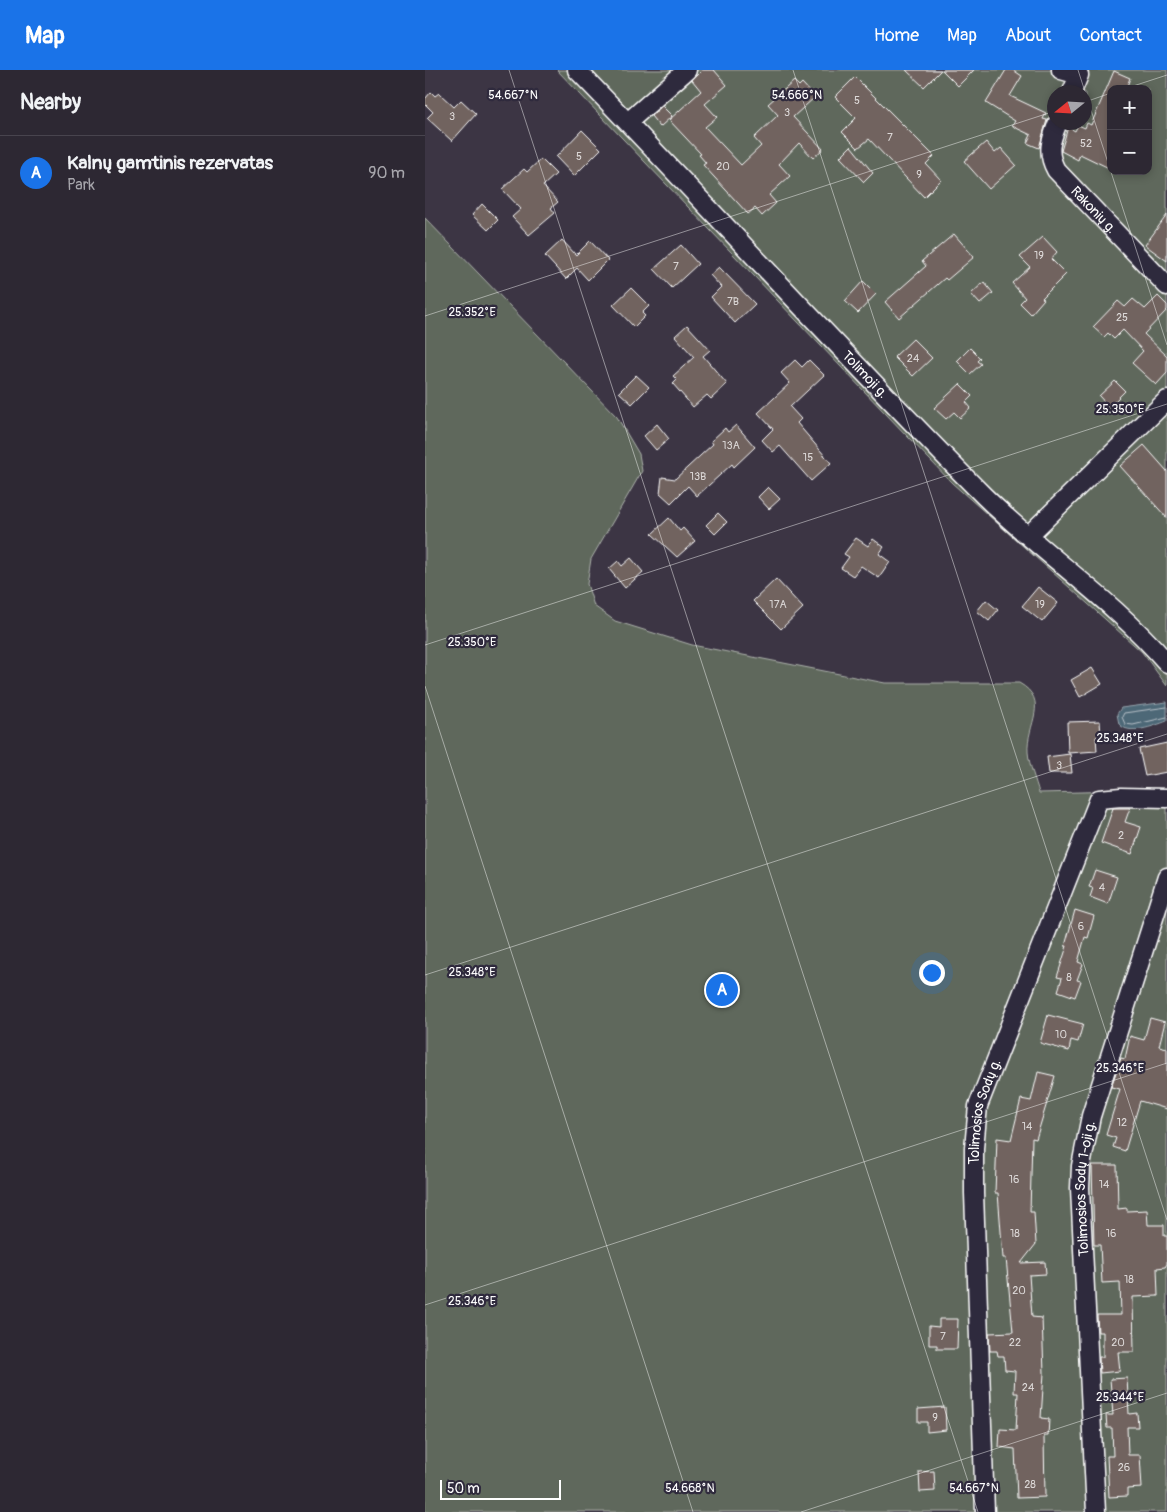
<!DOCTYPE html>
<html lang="en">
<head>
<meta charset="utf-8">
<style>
	body { margin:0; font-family:Pangolin,sans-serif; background:#35303b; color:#f1f3f6 }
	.controls { position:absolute; right:15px; top:15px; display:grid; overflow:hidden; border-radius:10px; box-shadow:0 2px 8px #0003 }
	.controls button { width:45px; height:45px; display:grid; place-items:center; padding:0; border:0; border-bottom:1px solid #48444e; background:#2d2833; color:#f1f3f6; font:25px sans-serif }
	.compass { position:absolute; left:622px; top:15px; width:45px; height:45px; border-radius:50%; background:#2d2833; box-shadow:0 2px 8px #0003; rotate:252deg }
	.scale { position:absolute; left:15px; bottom:12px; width:121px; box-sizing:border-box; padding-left:5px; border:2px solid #fff; border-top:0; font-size:14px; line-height:18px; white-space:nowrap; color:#fff; -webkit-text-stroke:4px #2f2a3d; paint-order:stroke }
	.you { position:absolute; left:506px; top:902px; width:18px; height:18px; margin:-12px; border:4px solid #fff; border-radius:50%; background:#1a73e8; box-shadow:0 0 0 8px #1a73e833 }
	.badge { display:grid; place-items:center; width:32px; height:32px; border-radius:50%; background:#1a73e8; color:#fff; font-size:16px; font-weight:700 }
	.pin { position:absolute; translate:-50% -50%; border:2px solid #fff; box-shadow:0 1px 5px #0006 }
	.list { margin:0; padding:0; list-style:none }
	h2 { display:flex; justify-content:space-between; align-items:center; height:65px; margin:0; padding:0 20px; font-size:21px }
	h2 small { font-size:16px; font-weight:400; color:#a7a6ac }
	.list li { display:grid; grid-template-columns:32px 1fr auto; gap:15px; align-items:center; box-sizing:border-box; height:75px; padding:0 20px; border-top:1px solid #48444e }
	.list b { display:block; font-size:19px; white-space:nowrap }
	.list p { margin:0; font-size:16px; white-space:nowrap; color:#a7a6ac }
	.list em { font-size:16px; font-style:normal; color:#a7a6ac }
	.map { position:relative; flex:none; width:742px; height:1442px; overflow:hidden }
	header { display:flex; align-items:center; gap:30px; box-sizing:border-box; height:70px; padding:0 25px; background:#1a73e8; color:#fff }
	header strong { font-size:24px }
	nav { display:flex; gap:28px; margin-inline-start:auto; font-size:18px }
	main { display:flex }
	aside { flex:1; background:#2d2833 }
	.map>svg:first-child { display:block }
	.green { fill:#5e675b; stroke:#aeb3ad; fill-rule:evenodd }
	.water { fill:#4e6777; stroke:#95a4ad }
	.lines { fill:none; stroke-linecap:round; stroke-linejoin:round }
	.shore { stroke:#b8c2c9; stroke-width:1 }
	.building { fill:#71635f; stroke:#fff }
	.minor-casing { stroke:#fff; stroke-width:21 }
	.minor { stroke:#2f2a3d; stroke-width:18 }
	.ticks { fill:none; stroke:#fff; stroke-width:1; stroke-opacity:0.45 }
	.labels { text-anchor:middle; stroke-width:4.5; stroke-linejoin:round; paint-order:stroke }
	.number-label { font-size:11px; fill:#dcd8d7 }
	.street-label { font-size:14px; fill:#fff; stroke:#2f2a3d }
	.ticks-label { font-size:12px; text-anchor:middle; fill:#fff; stroke:#2f2a3d; stroke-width:4.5; stroke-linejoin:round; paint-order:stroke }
</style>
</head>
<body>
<header>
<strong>Map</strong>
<nav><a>Home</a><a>Map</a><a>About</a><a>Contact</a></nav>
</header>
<main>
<aside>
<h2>Nearby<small></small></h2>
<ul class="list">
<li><span class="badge">A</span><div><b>Kalnų gamtinis rezervatas</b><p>Park</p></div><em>90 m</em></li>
</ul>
</aside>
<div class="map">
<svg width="742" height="1442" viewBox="0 0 742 1442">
	<rect width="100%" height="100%" fill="#3c3544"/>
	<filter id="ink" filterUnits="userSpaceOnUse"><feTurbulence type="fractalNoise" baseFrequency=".02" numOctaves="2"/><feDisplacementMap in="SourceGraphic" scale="10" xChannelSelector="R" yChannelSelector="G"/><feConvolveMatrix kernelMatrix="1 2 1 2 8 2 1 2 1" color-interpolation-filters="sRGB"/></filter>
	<g filter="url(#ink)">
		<path class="green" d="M 132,0 L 742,0 L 742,616 L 717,582 L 527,413 ZM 686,19 L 723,19 L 723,101 L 686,101 ZM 630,22 L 660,22 L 660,52 L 630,52 Z
			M 0,148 L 192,347 L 214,384 L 217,401 L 166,489 L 162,514 L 169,536 L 190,551 L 267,575 L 460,613 L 594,613 C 626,631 601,654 603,682 C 604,695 611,711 614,723 L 742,720 L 742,1442 L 0,1442 Z"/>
		<path class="water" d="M 742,632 L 742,651 C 729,656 704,666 694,654 L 692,644 L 696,638 Z"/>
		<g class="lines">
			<path class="shore" d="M 742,637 L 699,643 L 697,647 L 700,654 L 708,655 L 742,647"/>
		</g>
		<path class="building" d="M 277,0 L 289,0 L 302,15 L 280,34 L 292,47 L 280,57 L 316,95 L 336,76 L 329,68 L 353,45 L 343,34 L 369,11 L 374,16 L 377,13 L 390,27 L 368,47 L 398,79 L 388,88 L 374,73 L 354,94 L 365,106 L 344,125 L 351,133 L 337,146 L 330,138 L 323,144 L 278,95 L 281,93 L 274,85 L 276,84 L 244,50 L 276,21 L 267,10 Z
			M 481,0 L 516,0 L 499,17 Z
			M 517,0 L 549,0 L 533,16 Z
			M 581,0 L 588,0 L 597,6 L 585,26 L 621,43 L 618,49 L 622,50 L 614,78 L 602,73 L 606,65 L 587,56 L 590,51 L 561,33 Z
			M 689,1 L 705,8 L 701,19 L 686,19 L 686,99 L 655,84 L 653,90 L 636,81 L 643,57 L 650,61 L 653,55 L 660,58 L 662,53 L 666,55 Z
			M 430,7 L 509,86 L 501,94 L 516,110 L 499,127 L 444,69 L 433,78 L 417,62 L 431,48 L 410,27 Z
			M 6,22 L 10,26 L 14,23 L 29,37 L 36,30 L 51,44 L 27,71 L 2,48 L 8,42 L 0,34 L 0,29 Z
			M 237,36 L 247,46 L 235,57 L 226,46 Z
			M 157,60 L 176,79 L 149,106 L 131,87 Z
			M 561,72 L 570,83 L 576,78 L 591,95 L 564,119 L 539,91 Z
			M 426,76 L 448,103 L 439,112 L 415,87 Z
			M 116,89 L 131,104 L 118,116 L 133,132 L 126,138 L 130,143 L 104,165 L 87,147 L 96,139 L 77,119 L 99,99 L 102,102 Z
			M 57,134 L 73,150 L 63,160 L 47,145 Z
			M 742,145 L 742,191 L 720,175 Z
			M 529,164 L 549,187 L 522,210 L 520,208 L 474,248 L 460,232 L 501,196 L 497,191 Z
			M 618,167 L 632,182 L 626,189 L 641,204 L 617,228 L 619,229 L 606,244 L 595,233 L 600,228 L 587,213 L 605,197 L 595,187 Z
			M 137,170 L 151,185 L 165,171 L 183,190 L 163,210 L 152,198 L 141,209 L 120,186 Z
			M 256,175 L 273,194 L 247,218 L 229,199 Z
			M 294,197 L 330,234 L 310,253 L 286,227 L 296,217 L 285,205 Z
			M 438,211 L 451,224 L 433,243 L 420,231 Z
			M 559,212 L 568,223 L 555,234 L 546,224 Z
			M 206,218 L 224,236 L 217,243 L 220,246 L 209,257 L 188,235 Z
			M 733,226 L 742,235 L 742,240 L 719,264 L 742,286 L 742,303 L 731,315 L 707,293 L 718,281 L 698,260 L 689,269 L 683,263 L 679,267 L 668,257 L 693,231 L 700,237 L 708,229 L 720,239 Z
			M 262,255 L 285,280 L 278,286 L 302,314 L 286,329 L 282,325 L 268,337 L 248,314 L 252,310 L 248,306 L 269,287 L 250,266 Z
			M 488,269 L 507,288 L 488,306 L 469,287 Z
			M 545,278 L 555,288 L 552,291 L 556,294 L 545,304 L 532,291 Z
			M 370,290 L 377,297 L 384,290 L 399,305 L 365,337 L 376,349 L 372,353 L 406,393 L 386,411 L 355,376 L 348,382 L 337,370 L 348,359 L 333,343 L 365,313 L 356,303 Z
			M 211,305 L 224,317 L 207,334 L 194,322 Z
			M 690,311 L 700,321 L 684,337 L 674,326 Z
			M 535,314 L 547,326 L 541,332 L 546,338 L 535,348 L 529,342 L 521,349 L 509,338 Z
			M 232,354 L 244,369 L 231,380 L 219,366 Z
			M 311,355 L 330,377 L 309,397 L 307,394 L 272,426 L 263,416 L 246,433 L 235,423 L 237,407 L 250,409 L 288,374 L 286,371 L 300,358 L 303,362 Z
			M 719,375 L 742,401 L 742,448 L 695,396 Z
			M 343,417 L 355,429 L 344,439 L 333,427 Z
			M 293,443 L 302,452 L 290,464 L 281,455 Z
			M 244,448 L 255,461 L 258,458 L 270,471 L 252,487 L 227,464 Z
			M 431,468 L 443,476 L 448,469 L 459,477 L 454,484 L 465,492 L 454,508 L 436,496 L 428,506 L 416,498 L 424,487 L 419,484 Z
			M 206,488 L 218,502 L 200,518 L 184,499 L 193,491 L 197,496 Z
			M 351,509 L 378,538 L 356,559 L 328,531 Z
			M 613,517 L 633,533 L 617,552 L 597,536 Z
			M 561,530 L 573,540 L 564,551 L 552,541 Z
			M 667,598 L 677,614 L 655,627 L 646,610 Z
			M 675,651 L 676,666 L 671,667 L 672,681 L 643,683 L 642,652 Z
			M 742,673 L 742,702 L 720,706 L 714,679 Z
			M 645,684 L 647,703 L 624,703 L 622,687 Z
			M 688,738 L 705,738 L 700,752 L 716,757 L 707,784 L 676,773 Z
			M 670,800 L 692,807 L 683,834 L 665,827 L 668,818 L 664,817 Z
			M 650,840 L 669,846 L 663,868 L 660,867 L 653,892 L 658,894 L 652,910 L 656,911 L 650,927 L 633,921 L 637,908 L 632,907 L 642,876 L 640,876 Z
			M 623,945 L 658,954 L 653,972 L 646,970 L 644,981 L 615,973 Z
			M 725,948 L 740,952 L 734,976 L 742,978 L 742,1039 L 715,1031 L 700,1081 L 688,1077 L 691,1068 L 681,1065 L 695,1019 L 686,1017 L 696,988 L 700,989 L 705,966 L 719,970 Z
			M 613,1002 L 630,1006 L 611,1069 L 607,1068 L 605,1142 L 609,1142 L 611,1174 L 596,1193 L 620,1192 L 621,1204 L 604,1205 L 607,1247 L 617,1248 L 619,1303 L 616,1348 L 624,1349 L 623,1366 L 619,1366 L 620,1427 L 592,1428 L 590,1379 L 574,1377 L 575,1359 L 591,1360 L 593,1323 L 589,1323 L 590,1301 L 580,1300 L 579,1286 L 573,1286 L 572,1281 L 565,1281 L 564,1263 L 588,1262 L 581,1188 L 578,1188 L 573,1123 L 570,1123 L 572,1068 L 586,1070 L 596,1029 L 606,1031 Z
			M 667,1095 L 692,1095 L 693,1139 L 702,1138 L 702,1141 L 722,1140 L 723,1155 L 739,1155 L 739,1166 L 742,1166 L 742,1194 L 740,1197 L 732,1198 L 733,1226 L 708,1227 L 709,1282 L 693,1282 L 695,1301 L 675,1303 L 674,1287 L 678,1287 L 678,1262 L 673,1262 L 672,1245 L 696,1245 L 695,1212 L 677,1213 L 675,1175 L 669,1175 Z
			M 514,1249 L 533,1249 L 532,1279 L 512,1279 L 512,1275 L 504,1275 L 504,1256 L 514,1257 Z
			M 702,1308 L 704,1344 L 712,1343 L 713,1357 L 702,1357 L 703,1385 L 715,1385 L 717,1418 L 702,1419 L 702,1426 L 684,1427 L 682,1386 L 688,1386 L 687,1358 L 682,1358 L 681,1345 L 688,1345 L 685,1309 Z
			M 520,1337 L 521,1360 L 502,1362 L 502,1352 L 493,1352 L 493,1339 Z
			M 509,1401 L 510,1421 L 495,1422 L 494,1402 Z"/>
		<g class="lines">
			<g class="minor-casing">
				<g id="minor">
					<path id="s1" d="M 152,0 C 289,141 420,287 559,426 C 618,484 688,530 742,593"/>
					<path d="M 636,0 L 654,5 L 647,22"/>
					<path d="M 203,52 L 262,0"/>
					<path id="s2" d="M 633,52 C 626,70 621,82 631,100 L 742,216"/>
					<path d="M 604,465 L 742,330"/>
					<path id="s3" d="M 560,1442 L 549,1123 L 549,1078 L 553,1036 L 674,729 L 696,727 L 742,728"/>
					<path id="s4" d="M 671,1442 L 655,1118 L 656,1096 L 666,1046 L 742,807"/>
				</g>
			</g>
			<use href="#minor" class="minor"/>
		</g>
	</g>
	<path class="ticks" d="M 84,0 L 553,1442M 368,0 L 742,1150M 653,0 L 742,275M 699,19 L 742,5M 660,32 L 686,23M 0,246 L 630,41M 0,575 L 742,334M 0,616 L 268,1442M 0,905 L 742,664M 0,1235 L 742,993M 376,1442 L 742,1323"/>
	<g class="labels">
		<g class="number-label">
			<text x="432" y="34">5</text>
			<text x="362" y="46">3</text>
			<text x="27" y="50">3</text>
			<text x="465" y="71">7</text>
			<text x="661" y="77">52</text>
			<text x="154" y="90">5</text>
			<text x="298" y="100">20</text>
			<text x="494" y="108">9</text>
			<text x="614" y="189">19</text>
			<text x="251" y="200">7</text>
			<text x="308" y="235">7B</text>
			<text x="697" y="251">25</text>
			<text x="488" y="292">24</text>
			<text x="306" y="379">13A</text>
			<text x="383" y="391">15</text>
			<text x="273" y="410">13B</text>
			<text x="353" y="538">17A</text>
			<text x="615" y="538">19</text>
			<text x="634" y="699">3</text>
			<text x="696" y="769">2</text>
			<text x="677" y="821">4</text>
			<text x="656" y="860">6</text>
			<text x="644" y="911">8</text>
			<text x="636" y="968">10</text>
			<text x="697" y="1056">12</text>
			<text x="602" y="1060">14</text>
			<text x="589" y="1113">16</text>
			<text x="679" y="1118">14</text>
			<text x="590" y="1167">18</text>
			<text x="686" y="1167">16</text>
			<text x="704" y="1213">18</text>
			<text x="594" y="1224">20</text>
			<text x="518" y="1270">7</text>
			<text x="590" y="1276">22</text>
			<text x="693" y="1276">20</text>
			<text x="603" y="1321">24</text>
			<text x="510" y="1351">9</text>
			<text x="699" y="1401">26</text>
			<text x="605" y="1418">28</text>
		</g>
		<g class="street-label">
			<text dy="5" stroke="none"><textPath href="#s2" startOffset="105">Rakonių g.</textPath></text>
			<text dy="5" stroke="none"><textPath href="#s1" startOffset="419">Tolimoji g.</textPath></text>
			<text dy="5" stroke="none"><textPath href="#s3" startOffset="402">Tolimosios Sodų g.</textPath></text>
			<text dy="5" stroke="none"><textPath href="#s4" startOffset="324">Tolimosios Sodų 1-oji g.</textPath></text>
		</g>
	</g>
	<g class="ticks-label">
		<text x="88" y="29">54.667°N</text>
		<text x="372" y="29">54.666°N</text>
		<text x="47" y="246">25.352°E</text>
		<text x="695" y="343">25.350°E</text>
		<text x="47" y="576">25.350°E</text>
		<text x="695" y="672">25.348°E</text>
		<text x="47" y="906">25.348°E</text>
		<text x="695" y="1002">25.346°E</text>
		<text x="47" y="1235">25.346°E</text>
		<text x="695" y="1331">25.344°E</text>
		<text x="265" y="1422">54.668°N</text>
		<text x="549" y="1422">54.667°N</text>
	</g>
</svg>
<div class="controls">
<button>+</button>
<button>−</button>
</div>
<svg class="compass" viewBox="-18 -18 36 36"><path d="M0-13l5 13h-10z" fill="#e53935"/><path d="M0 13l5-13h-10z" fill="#a7a6ac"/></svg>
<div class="scale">50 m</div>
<div class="you"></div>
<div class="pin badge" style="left:297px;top:920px">A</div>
</div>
</main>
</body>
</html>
